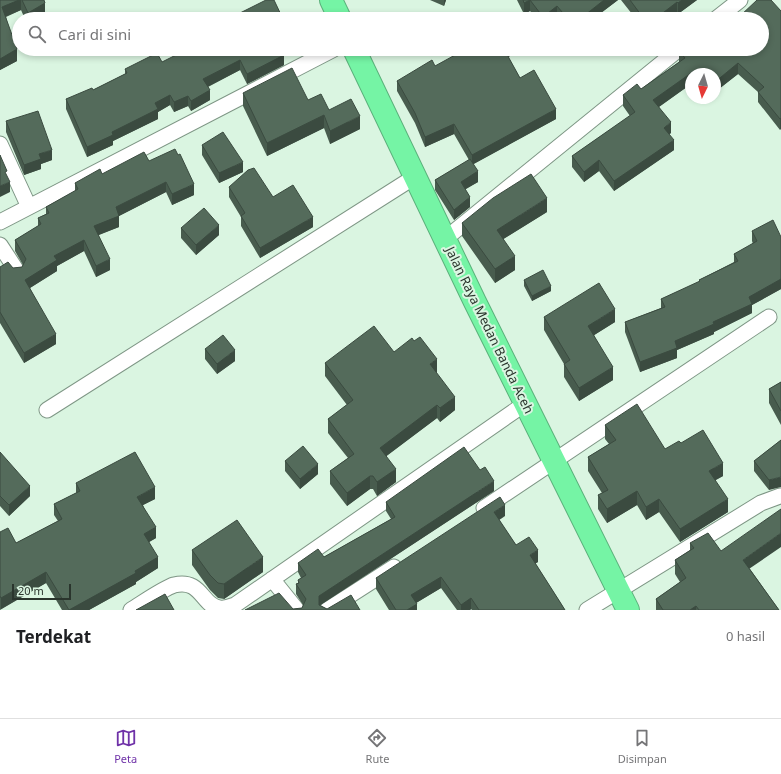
<!DOCTYPE html>
<html lang="id">
<head>
<meta charset="utf-8">
<style>
	body { margin:0; font-family:"Noto Sans",sans-serif; background:#f2f2f2; color:#202124 }
	.compass { position:absolute; left:685px; top:68px; width:36px; height:36px; border-radius:50%; background:#fff; box-shadow:0 2px 6px #0003; rotate:185deg }
	.scale { position:absolute; left:12px; bottom:10px; width:59px; box-sizing:border-box; padding-left:4px; border:2px solid #2a352d; border-top:0; font-size:11px; line-height:14px; white-space:nowrap; color:#2a352d; -webkit-text-stroke:3px #daf5e1; paint-order:stroke }
	.list { margin:0; padding:0; list-style:none }
	h2 { display:flex; justify-content:space-between; align-items:center; height:52px; margin:0; padding:0 16px; font-size:17px }
	h2 small { font-size:13px; font-weight:400; color:#757577 }
	.icon { flex:none; width:22px; height:22px; fill:none; stroke:currentColor; stroke-width:2; stroke-linecap:round; stroke-linejoin:round }
	.map { position:relative; flex:none; width:781px; height:610px; overflow:hidden }
	.search { position:absolute; background:#fff; box-shadow:0 2px 6px #0003; left:12px; right:12px; top:12px; height:44px; display:flex; align-items:center; gap:10px; box-sizing:border-box; padding:0 14px; border-radius:22px; color:#757577; font-size:15px }
	.sheet { height:108px; background:#fff }
	nav { display:flex; justify-content:space-around; align-items:center; box-sizing:border-box; height:56px; border-top:1px solid #e0e0e0; background:#fff; font-size:11px; color:#757577 }
	nav a { display:grid; justify-items:center; gap:2px }
	nav .on { color:#6f32a8 }
	.map>svg:first-child { display:block }
	.lines { fill:none; stroke-linecap:round; stroke-linejoin:round }
	.street-casing { stroke:#7e9685; stroke-width:17 }
	.highway-casing { stroke:#5bb17b; stroke-width:24 }
	.street { stroke:#fff; stroke-width:15 }
	.highway { stroke:#75f4a5; stroke-width:22 }
	.wall { fill:#485c4e }
	.shaded-wall { fill:#3b4b40 }
	.building { fill:#546b5b; stroke:#3b4b40 }
	.labels { text-anchor:middle; stroke-width:4; stroke-linejoin:round; paint-order:stroke }
	.street-label { font-size:13px; fill:#2a352d; stroke:#daf5e1 }
</style>
</head>
<body>
<div class="map">
<svg width="781" height="610" viewBox="0 0 781 610">
	<rect width="100%" height="100%" fill="#daf5e1"/>
	<g class="lines">
		<g class="street-casing">
			<path id="street" d="M 716,19 L 740,0
				M 0,144 L 29,207
				M 0,222 L 334,49
				M 445,239 L 679,49
				M 0,245 L 17,271
				M 47,410 L 416,176
				M 484,508 L 769,317
				M 272,579 L 297,610
				M 131,610 C 141,604 164,588 174,585 C 202,578 202,607 220,608 C 225,609 231,606 235,605 L 526,403
				M 327,610 L 394,567
				M 587,610 L 761,503 L 780,496"/>
		</g>
		<g class="highway-casing">
			<path id="highway" d="M 331,0 L 340,19
				M 354,49 L 475,302 L 628,610"/>
		</g>
		<use href="#street" class="street"/>
		<use href="#highway" class="highway"/>
	</g>
	<path class="wall" d="M 0,0 L 44,0 L 45,14 L 37,19 L 25,19 L 21,10 L 6,17 L 17,61 L 0,70 Z
		M 430,0 L 446,0 L 444,6 Z
		M 517,0 L 618,0 L 593,19 L 559,19 L 557,17 L 554,19 L 537,19 L 530,11 L 524,14 Z
		M 621,0 L 697,0 L 678,14 L 677,13 L 669,19 L 636,19 Z
		M 781,11 L 780,130 L 758,102 L 758,92 L 738,74 L 715,92 L 715,74 L 691,74 L 691,84 L 659,107 L 671,133 L 669,134 L 674,150 L 614,191 L 599,171 L 584,182 L 572,167 L 572,156 L 630,116 L 623,106 L 623,95 L 641,89 L 679,62 L 679,51 L 710,56 L 762,19 L 740,19 L 740,16 Z
		M 282,49 L 284,65 L 247,84 L 240,70 L 208,87 L 210,100 L 191,111 L 188,106 L 174,112 L 170,105 L 158,112 L 158,119 L 113,141 L 113,145 L 87,157 L 66,109 L 66,99 L 93,90 L 125,74 L 125,69 L 162,62 Z
		M 514,49 L 514,54 L 508,57 L 520,78 L 556,119 L 473,164 L 478,182 L 465,189 L 470,207 L 454,220 L 435,190 L 435,180 L 469,160 L 454,134 L 425,147 L 415,123 L 397,91 L 397,81 L 435,66 Z
		M 243,93 L 308,100 L 329,110 L 360,129 L 330,144 L 324,128 L 267,156 L 243,106 Z
		M 6,121 L 52,160 L 41,164 L 41,169 L 24,175 L 6,132 Z
		M 202,145 L 243,172 L 219,183 L 202,155 Z
		M 149,161 L 194,195 L 172,205 L 166,192 L 119,216 L 119,227 L 98,235 L 110,270 L 96,277 L 84,251 L 57,266 L 57,271 L 30,288 L 56,344 L 24,363 L 0,323 L 0,267 L 13,268 L 22,267 L 23,265 L 15,251 L 15,240 L 38,226 L 38,218 L 46,214 L 46,207 L 75,191 L 75,183 L 102,174 Z
		M 229,187 L 273,197 L 313,227 L 260,258 L 241,226 L 241,217 L 229,197 Z
		M 547,212 L 503,239 L 515,270 L 495,283 L 462,236 L 462,223 Z
		M 181,228 L 219,235 L 196,255 L 181,238 Z
		M 752,231 L 781,237 L 781,289 L 752,305 L 752,313 L 714,332 L 714,334 L 677,350 L 677,358 L 640,372 L 625,332 L 625,322 L 661,308 L 661,299 L 699,282 L 699,280 L 734,262 L 734,254 L 753,244 L 752,241 Z
		M 524,280 L 551,291 L 532,301 L 524,286 Z
		M 544,317 L 615,322 L 594,335 L 613,380 L 579,401 L 564,377 L 564,364 L 544,330 Z
		M 205,349 L 235,361 L 217,374 L 205,359 Z
		M 394,352 L 437,372 L 436,373 L 455,410 L 440,422 L 437,418 L 386,456 L 396,482 L 377,496 L 373,489 L 370,489 L 347,506 L 330,484 L 330,471 L 348,458 L 328,433 L 328,419 L 347,405 L 325,376 L 325,363 Z
		M 781,382 L 781,425 L 769,403 L 769,389 Z
		M 605,425 L 665,449 L 681,443 L 723,476 L 715,480 L 728,512 L 680,542 L 659,512 L 646,520 L 637,505 L 607,523 L 598,509 L 598,495 L 602,493 L 588,471 L 588,457 L 609,444 L 605,439 Z
		M 781,440 L 769,490 L 754,471 L 754,461 Z
		M 0,452 L 30,496 L 9,516 L 0,506 Z
		M 285,461 L 318,474 L 300,489 L 285,471 Z
		M 76,483 L 155,499 L 143,505 L 156,538 L 149,542 L 158,568 L 136,582 L 136,584 L 89,610 L 62,610 L 46,583 L 0,610 L 0,532 L 16,543 L 58,521 L 54,515 L 54,504 L 76,493 Z
		M 494,491 L 320,605 L 327,609 L 293,609 L 302,608 L 303,605 L 296,594 L 296,584 L 298,583 L 298,580 L 301,578 L 298,572 L 298,563 L 324,557 L 391,519 L 386,511 L 386,502 Z
		M 505,516 L 499,520 L 516,545 L 538,562 L 535,563 L 565,610 L 472,610 L 471,609 L 470,610 L 457,610 L 441,588 L 416,603 L 417,610 L 389,610 L 376,589 L 376,578 Z
		M 690,543 L 721,551 L 750,569 L 779,610 L 656,610 L 656,599 L 680,582 L 675,574 L 675,560 L 690,550 Z
		M 192,550 L 263,572 L 224,599 L 218,598 L 210,590 L 192,565 Z"/>
	<path class="shaded-wall" d="M 19,0 L 21,0 L 21,10 L 2,18 L 2,7 Z
		M 444,0 L 446,0 L 444,6 Z
		M 530,0 L 530,11 L 524,14 L 524,3 Z
		M 604,0 L 618,0 L 593,19 L 580,19 Z
		M 682,0 L 697,0 L 678,14 L 678,3 Z
		M 677,2 L 677,13 L 669,19 L 655,19 Z
		M 45,3 L 45,14 L 37,19 L 28,19 L 28,13 Z
		M 557,6 L 557,17 L 554,19 L 543,19 L 543,17 Z
		M 17,49 L 17,61 L 0,70 L 0,59 Z
		M 280,49 L 282,49 L 282,56 L 284,55 L 284,65 L 247,84 L 247,74 Z
		M 504,49 L 514,49 L 514,54 L 504,59 Z
		M 240,60 L 240,70 L 203,89 L 203,79 Z
		M 738,63 L 738,74 L 715,92 L 715,82 Z
		M 694,71 L 694,74 L 691,74 L 691,84 L 653,111 L 653,100 Z
		M 210,90 L 210,100 L 191,111 L 191,101 Z
		M 170,95 L 170,105 L 158,112 L 158,119 L 113,141 L 113,145 L 87,157 L 87,147 L 112,132 L 155,103 Z
		M 188,96 L 188,106 L 174,112 L 174,102 Z
		M 556,109 L 556,119 L 472,165 L 472,155 Z
		M 324,115 L 324,128 L 267,156 L 267,143 Z
		M 360,116 L 360,129 L 330,144 L 330,131 Z
		M 781,118 L 781,129 L 780,130 L 780,119 Z
		M 671,122 L 671,133 L 664,138 L 664,128 Z
		M 454,124 L 454,134 L 425,147 L 425,137 Z
		M 674,140 L 674,150 L 614,191 L 614,181 Z
		M 52,150 L 52,160 L 41,164 L 41,169 L 24,175 L 24,165 L 39,154 Z
		M 599,160 L 599,171 L 584,182 L 584,172 Z
		M 243,162 L 243,172 L 219,183 L 219,173 Z
		M 478,171 L 478,182 L 461,192 L 461,182 Z
		M 10,182 L 10,192 L 0,197 L 0,186 Z
		M 166,182 L 166,192 L 117,217 L 119,216 L 119,227 L 94,237 L 94,226 L 116,207 Z
		M 194,184 L 194,195 L 172,205 L 172,194 Z
		M 470,197 L 470,207 L 454,220 L 454,210 Z
		M 547,198 L 547,212 L 497,243 L 497,230 Z
		M 313,217 L 313,227 L 260,258 L 260,248 Z
		M 219,225 L 219,235 L 196,255 L 196,245 Z
		M 84,240 L 84,251 L 57,266 L 57,271 L 25,291 L 25,280 L 54,256 Z
		M 515,256 L 515,270 L 495,283 L 495,269 Z
		M 110,259 L 110,270 L 96,277 L 96,266 Z
		M 781,279 L 781,289 L 752,305 L 752,313 L 714,332 L 714,334 L 677,350 L 677,358 L 640,372 L 640,362 L 675,341 L 713,322 L 749,297 Z
		M 551,286 L 551,291 L 532,301 L 532,296 Z
		M 615,309 L 615,322 L 588,339 L 588,326 Z
		M 56,334 L 56,344 L 24,363 L 24,353 Z
		M 235,350 L 235,361 L 217,374 L 217,364 Z
		M 437,359 L 437,372 L 430,378 L 430,364 Z
		M 613,367 L 613,380 L 579,401 L 579,388 Z
		M 455,397 L 455,410 L 440,422 L 440,408 Z
		M 437,405 L 437,418 L 380,461 L 380,448 Z
		M 723,463 L 723,476 L 709,484 L 709,471 Z
		M 318,464 L 318,474 L 300,489 L 300,479 Z
		M 396,469 L 396,482 L 377,496 L 377,482 Z
		M 370,476 L 370,489 L 347,506 L 347,493 Z
		M 781,477 L 781,487 L 769,490 L 769,480 Z
		M 494,481 L 494,491 L 319,606 L 319,596 Z
		M 30,486 L 30,496 L 9,516 L 9,505 Z
		M 155,487 L 155,499 L 137,508 L 137,497 Z
		M 637,491 L 637,505 L 607,523 L 607,509 Z
		M 659,499 L 659,512 L 646,520 L 646,507 Z
		M 728,499 L 728,512 L 680,542 L 680,529 Z
		M 505,505 L 505,516 L 494,523 L 494,512 Z
		M 156,527 L 156,538 L 144,545 L 144,534 Z
		M 781,533 L 781,547 L 743,573 L 743,560 Z
		M 538,550 L 538,562 L 530,567 L 530,555 Z
		M 158,557 L 158,568 L 136,582 L 136,584 L 89,610 L 69,610 Z
		M 263,557 L 263,572 L 224,599 L 224,584 Z
		M 46,572 L 46,583 L 1,609 L 1,598 Z
		M 441,577 L 441,588 L 411,606 L 411,595 Z
		M 471,598 L 471,609 L 470,610 L 461,610 L 461,605 Z
		M 417,604 L 417,610 L 407,610 Z
		M 696,606 L 696,610 L 690,610 Z"/>
	<path class="building" d="M 0,0 L 19,0 L 2,7 L 17,49 L 0,59 Z
		M 22,0 L 44,0 L 45,3 L 28,13 Z
		M 266,0 L 274,0 L 283,19 L 235,19 L 234,16 Z
		M 523,0 L 604,0 L 580,19 L 568,19 L 557,6 L 543,17 L 530,0 L 524,3 Z
		M 630,0 L 682,0 L 678,3 L 677,2 L 655,19 L 644,19 Z
		M 757,0 L 771,0 L 781,11 L 781,118 L 780,119 L 758,92 L 764,87 L 738,63 L 715,82 L 715,74 L 697,74 L 694,71 L 653,100 L 671,122 L 664,128 L 674,140 L 614,181 L 599,160 L 584,172 L 572,156 L 635,112 L 623,95 L 637,84 L 641,89 L 685,58 L 679,51 L 682,49 L 705,49 L 710,56 L 717,49 L 762,49 L 762,19 L 743,19 L 740,16 Z
		M 188,49 L 281,49 L 284,55 L 247,74 L 240,60 L 203,79 L 210,90 L 191,101 L 188,96 L 174,102 L 170,95 L 155,103 L 158,109 L 112,132 L 113,135 L 87,147 L 66,99 L 92,88 L 93,90 L 127,73 L 125,69 L 157,53 L 162,62 Z
		M 466,49 L 505,49 L 504,49 L 520,78 L 534,70 L 556,109 L 472,155 L 454,124 L 425,137 L 415,113 L 397,81 L 432,60 L 435,66 Z
		M 292,68 L 308,100 L 321,94 L 329,110 L 351,99 L 360,116 L 330,131 L 324,115 L 267,143 L 243,93 Z
		M 38,111 L 52,150 L 39,154 L 41,159 L 24,165 L 6,121 Z
		M 223,132 L 243,162 L 219,173 L 202,145 Z
		M 175,149 L 178,155 L 180,154 L 194,184 L 172,194 L 166,182 L 116,207 L 119,216 L 94,226 L 110,259 L 96,266 L 84,240 L 54,256 L 57,260 L 25,280 L 56,334 L 24,353 L 0,312 L 0,267 L 8,262 L 13,268 L 22,267 L 26,259 L 15,240 L 41,224 L 38,218 L 49,213 L 46,207 L 78,189 L 75,183 L 100,169 L 102,174 L 144,152 L 149,161 Z
		M 0,155 L 7,171 L 5,172 L 10,182 L 0,186 Z
		M 470,159 L 478,171 L 461,182 L 470,197 L 454,210 L 435,180 Z
		M 254,168 L 273,197 L 293,185 L 313,217 L 260,248 L 241,216 L 245,213 L 229,187 L 248,170 Z
		M 531,174 L 547,198 L 497,230 L 515,256 L 495,269 L 462,223 L 493,198 Z
		M 204,208 L 219,225 L 196,245 L 181,228 Z
		M 773,220 L 781,237 L 781,279 L 749,297 L 752,304 L 713,322 L 714,324 L 675,341 L 677,348 L 640,362 L 625,322 L 665,307 L 661,299 L 700,281 L 699,280 L 738,261 L 734,254 L 757,241 L 752,231 Z
		M 543,270 L 551,286 L 532,296 L 524,280 Z
		M 599,283 L 615,309 L 588,326 L 613,367 L 579,388 L 564,364 L 570,360 L 544,317 Z
		M 374,326 L 394,352 L 412,338 L 414,341 L 420,337 L 437,359 L 430,364 L 455,397 L 440,408 L 437,405 L 380,448 L 396,469 L 377,482 L 373,476 L 370,476 L 347,493 L 330,471 L 354,454 L 328,419 L 353,400 L 325,363 Z
		M 223,335 L 235,350 L 217,364 L 205,349 Z
		M 781,382 L 781,411 L 769,389 Z
		M 637,404 L 665,449 L 679,441 L 681,443 L 703,430 L 723,463 L 709,471 L 728,499 L 680,529 L 659,499 L 646,507 L 637,491 L 607,509 L 598,495 L 608,490 L 588,457 L 616,440 L 605,425 Z
		M 781,440 L 781,477 L 769,480 L 754,461 Z
		M 303,446 L 318,464 L 300,479 L 285,461 Z
		M 464,447 L 480,470 L 485,467 L 494,481 L 319,596 L 319,605 L 327,609 L 351,595 L 360,610 L 245,610 L 279,593 L 293,609 L 302,608 L 306,599 L 296,584 L 299,583 L 298,580 L 306,575 L 298,563 L 318,549 L 324,557 L 395,517 L 386,502 Z
		M 0,452 L 30,486 L 9,505 L 0,496 Z
		M 135,452 L 155,487 L 137,497 L 156,527 L 144,534 L 158,557 L 135,571 L 136,573 L 69,610 L 46,572 L 1,598 L 0,596 L 0,532 L 8,528 L 16,543 L 62,519 L 54,504 L 80,491 L 76,483 Z
		M 500,497 L 505,505 L 494,512 L 516,545 L 529,537 L 538,550 L 530,555 L 560,602 L 565,610 L 479,610 L 471,598 L 461,605 L 441,577 L 411,595 L 417,604 L 407,610 L 396,610 L 376,578 Z
		M 781,509 L 781,533 L 743,560 L 779,610 L 699,610 L 696,606 L 690,610 L 663,610 L 656,599 L 686,578 L 675,560 L 694,548 L 690,543 L 708,533 L 721,551 Z
		M 237,520 L 263,557 L 224,584 L 218,583 L 210,575 L 192,550 Z
		M 165,594 L 174,610 L 136,610 Z"/>
	<g class="labels">
		<g class="street-label">
			<text transform="translate(490 330) rotate(64)" y="5">Jalan Raya Medan Banda Aceh</text>
		</g>
	</g>
</svg>
<svg class="compass" viewBox="-18 -18 36 36"><path d="M0-13l5 13h-10z" fill="#e53935"/><path d="M0 13l5-13h-10z" fill="#757577"/></svg>
<div class="scale">20 m</div>
<div class="search"><svg class="icon" aria-label="search" viewBox="0 0 24 24"><circle cx="10" cy="10" r="6"/><path d="M15 15l6 6"/></svg>Cari di sini</div>
</div>
<section class="sheet">
<h2>Terdekat<small>0 hasil</small></h2>
<ul class="list">
</ul>
</section>
<nav>
<a class="on"><svg class="icon" aria-label="map" viewBox="0 0 24 24"><path d="M3 6l6-2 6 2 6-2v14l-6 2-6-2-6 2zM9 4v14M15 6v14"/></svg>Peta</a>
<a><svg class="icon" aria-label="directions" viewBox="0 0 24 24"><path d="M12 3l9 9-9 9-9-9zM9 14v-3h6M13 9l2 2-2 2"/></svg>Rute</a>
<a><svg class="icon" aria-label="saved" viewBox="0 0 24 24"><path d="M7 4h10v16l-5-4-5 4z"/></svg>Disimpan</a>
</nav>
</body>
</html>
